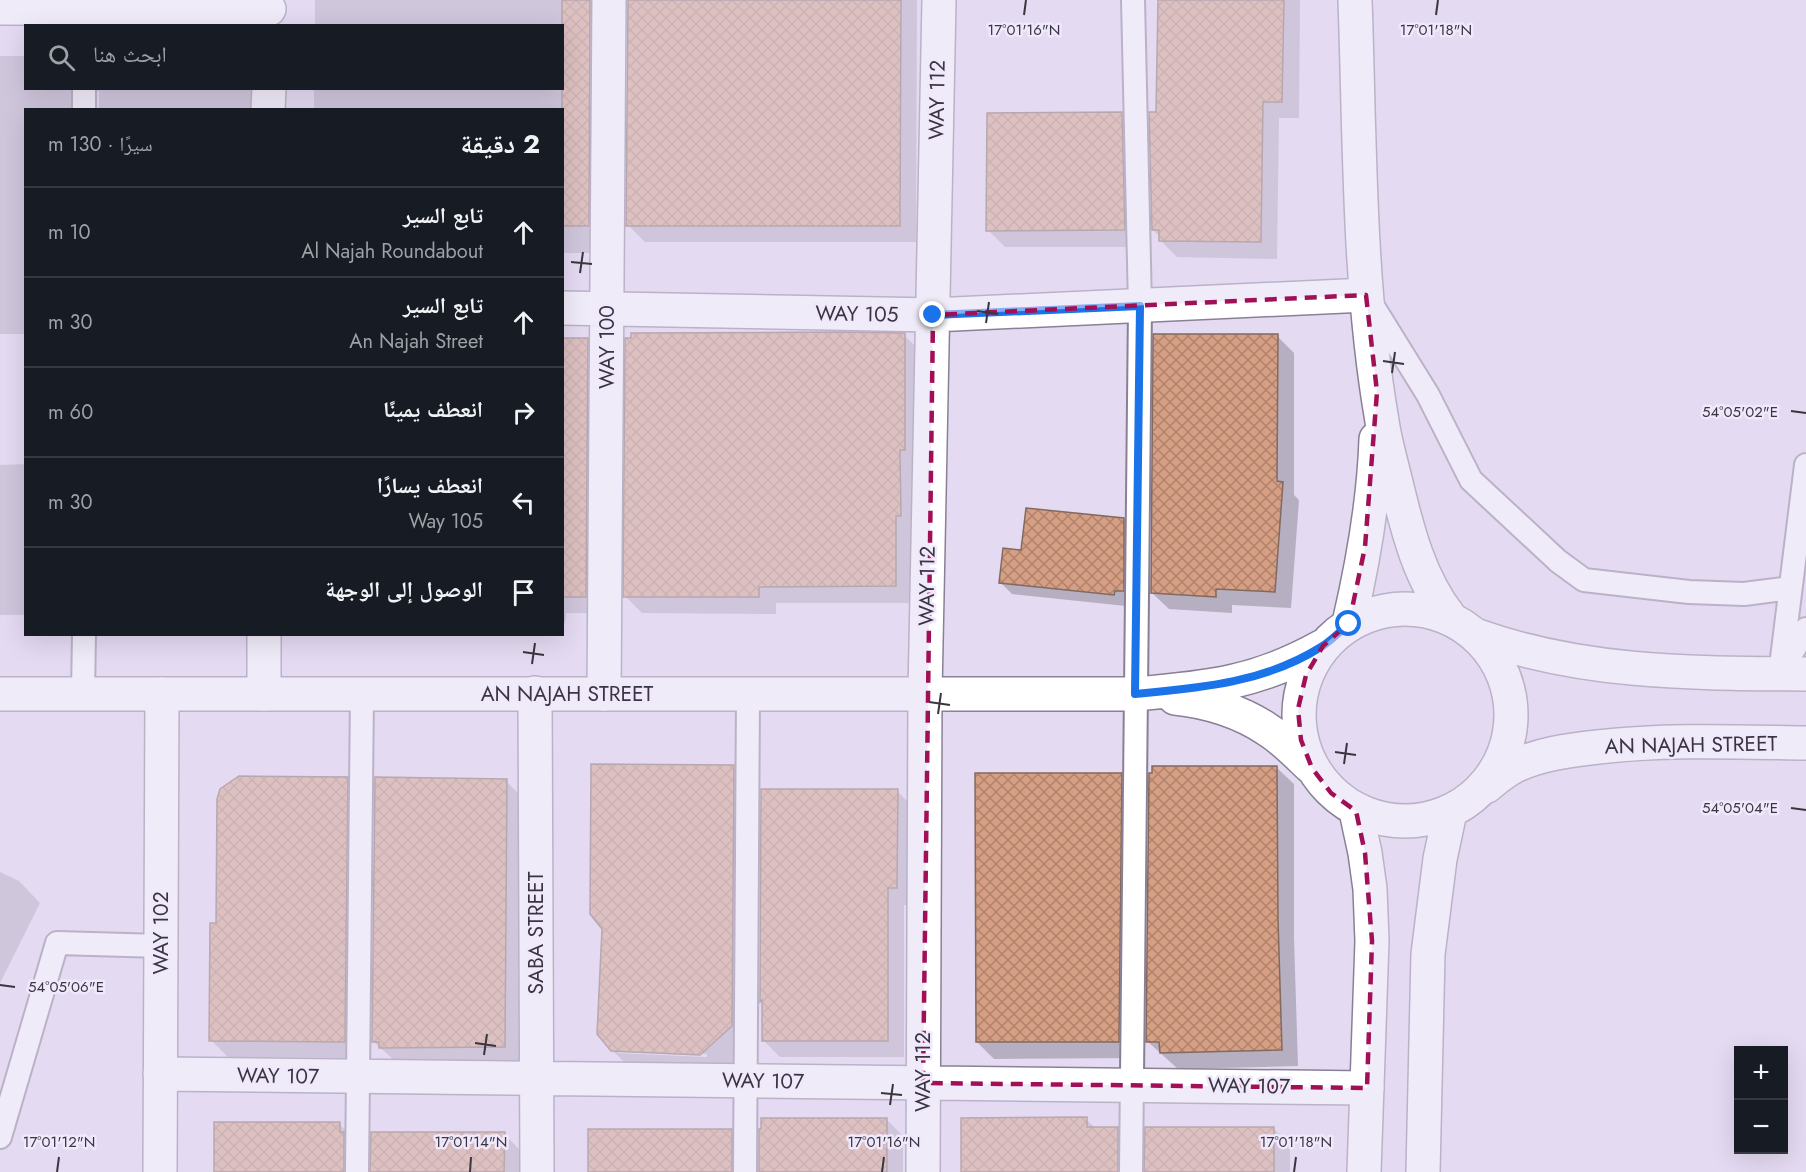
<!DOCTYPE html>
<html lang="ar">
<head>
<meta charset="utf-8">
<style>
	body { margin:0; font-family:Jost,"Noto Naskh Arabic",sans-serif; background:#20242c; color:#f1f3f6; direction:rtl }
	.controls { position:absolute; right:18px; bottom:18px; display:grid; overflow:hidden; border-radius:0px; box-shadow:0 6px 24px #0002 }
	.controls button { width:54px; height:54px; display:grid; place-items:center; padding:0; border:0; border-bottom:2px solid #363941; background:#171b24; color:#f1f3f6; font:30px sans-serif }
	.stop { position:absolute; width:18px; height:18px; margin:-14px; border:4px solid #1a73e8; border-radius:50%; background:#fff }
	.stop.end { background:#1a73e8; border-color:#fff; box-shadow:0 2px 6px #0008 }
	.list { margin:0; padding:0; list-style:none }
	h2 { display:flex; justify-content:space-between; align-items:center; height:78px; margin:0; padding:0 24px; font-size:26px }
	h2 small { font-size:20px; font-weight:400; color:#9ea1a6 }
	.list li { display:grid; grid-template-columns:39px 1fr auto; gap:18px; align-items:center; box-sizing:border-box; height:90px; padding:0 24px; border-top:2px solid #363941 }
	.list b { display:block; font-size:22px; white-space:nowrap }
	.list p { margin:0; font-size:20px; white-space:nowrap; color:#9ea1a6 }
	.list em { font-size:20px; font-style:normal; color:#9ea1a6 }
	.icon { flex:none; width:33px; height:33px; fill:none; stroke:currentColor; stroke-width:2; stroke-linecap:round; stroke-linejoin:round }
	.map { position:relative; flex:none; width:1806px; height:1172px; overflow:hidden; direction:ltr }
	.search { position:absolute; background:#171b24; box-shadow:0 6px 24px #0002; left:24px; top:24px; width:540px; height:66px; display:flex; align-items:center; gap:15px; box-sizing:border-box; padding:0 21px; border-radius:0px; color:#9ea1a6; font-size:22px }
	.panel { position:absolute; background:#171b24; box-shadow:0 6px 24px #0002; left:24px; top:108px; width:540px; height:528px; border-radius:0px; direction:rtl }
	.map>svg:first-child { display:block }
	.shadow { fill:#0003; fill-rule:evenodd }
	.building { fill:url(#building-cross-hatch); stroke:#826a5f; stroke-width:1.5 }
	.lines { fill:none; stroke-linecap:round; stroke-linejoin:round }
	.lane-casing { stroke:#8a8096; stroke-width:26 }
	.street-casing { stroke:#8a8096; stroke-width:36 }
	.secondary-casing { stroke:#8a8096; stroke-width:36 }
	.lane { stroke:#fff; stroke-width:22 }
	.street { stroke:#fff; stroke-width:33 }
	.secondary { stroke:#fff; stroke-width:33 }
	.route { stroke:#1a73e8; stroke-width:8 }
	.marked { fill:none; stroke:#a11057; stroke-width:4.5; stroke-dasharray:12 8; stroke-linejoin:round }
	.ticks { fill:none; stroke:#3a3640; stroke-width:2 }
	.labels { text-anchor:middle; stroke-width:5; stroke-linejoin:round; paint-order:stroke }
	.street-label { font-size:21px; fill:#3a3640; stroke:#f0e8fc }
	.ticks-label { font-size:15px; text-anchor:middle; fill:#3a3640; stroke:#f0e8fc; stroke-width:5; stroke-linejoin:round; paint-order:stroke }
</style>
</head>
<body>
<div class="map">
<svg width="1806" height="1172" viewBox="0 0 1806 1172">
	<defs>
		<pattern id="building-cross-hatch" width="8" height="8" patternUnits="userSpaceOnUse" patternTransform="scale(1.5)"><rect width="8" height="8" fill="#d69f83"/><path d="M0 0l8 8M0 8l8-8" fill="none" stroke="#af826d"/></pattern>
	</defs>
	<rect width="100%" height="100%" fill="#e4daf2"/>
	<path class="shadow" d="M 315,0 L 617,0 L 595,253 L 562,253 L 562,110 L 314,110 L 314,88 L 562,88 L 562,26 L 315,26 Z
		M 629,0 L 917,0 L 916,242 L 645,242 L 628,225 Z
		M 1160,0 L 1300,0 L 1299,118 L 1279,118 L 1277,259 L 1177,257 L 1160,240 L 1160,237 L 1153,230 Z
		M 0,56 L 26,56 L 26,88 L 251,88 L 251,110 L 99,110 L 99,91 L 94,91 L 86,110 L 26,110 L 26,334 L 0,334 Z
		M 1121,114 L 1138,131 L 1141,247 L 1005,247 L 988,230 Z
		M 904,335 L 921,352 L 912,603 L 776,603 L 776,614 L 642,613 L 625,596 Z
		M 1277,336 L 1294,353 L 1294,495 L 1299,500 L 1291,608 L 1232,605 L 1232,613 L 1169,609 L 1152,593 Z
		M 562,340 L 587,340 L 604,356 L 602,613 L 566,613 L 565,623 L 562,623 Z
		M 26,464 L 26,615 L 0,615 L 0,465 Z
		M 1124,519 L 1135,531 L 1126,606 L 1012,594 L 1001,583 L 1023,552 Z
		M 733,767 L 755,788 L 753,1048 L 721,1076 L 634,1072 L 612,1050 ZM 618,1050 L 707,1054 L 707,1057 L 618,1053 Z
		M 1277,768 L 1294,784 L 1294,938 L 1298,1066 L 1178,1069 L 1147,1041 Z
		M 1121,774 L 1138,791 L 1135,1058 L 994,1059 L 977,1042 Z
		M 347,778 L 364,795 L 361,1058 L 228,1057 L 211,1040 L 218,925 Z
		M 506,781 L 523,798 L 521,1064 L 398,1064 L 373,1041 Z
		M 762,790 L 897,791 L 914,808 L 913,905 L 904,905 L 904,1057 L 780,1057 L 764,1041 L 763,1004 L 761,1002 Z
		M 0,872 L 19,881 L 40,903 L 0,983 Z
		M 886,1119 L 903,1136 L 903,1172 L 760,1172 Z
		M 1086,1119 L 1096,1129 L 1117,1129 L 1134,1146 L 1134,1172 L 963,1172 Z
		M 339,1124 L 356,1140 L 361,1172 L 215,1172 Z
		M 1273,1128 L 1290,1145 L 1290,1172 L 1146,1172 Z
		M 731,1130 L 748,1147 L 748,1172 L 590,1172 Z
		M 504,1134 L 521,1151 L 521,1172 L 372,1172 Z"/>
	<path class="building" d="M 562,0 L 590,0 L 589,226 L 562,226 Z
		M 628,0 L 901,0 L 900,226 L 626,226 Z
		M 1158,0 L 1284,0 L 1282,102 L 1263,102 L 1261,242 L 1159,241 L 1159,230 L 1152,230 L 1149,112 L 1156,112 Z
		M 1122,112 L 1125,230 L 986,231 L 987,113 Z
		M 845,332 L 905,333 L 905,450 L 900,450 L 901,516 L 896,516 L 896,586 L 759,587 L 759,597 L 623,597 L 625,338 L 631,338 L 631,333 Z
		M 1153,334 L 1278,334 L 1277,481 L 1283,482 L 1275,592 L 1216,589 L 1216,597 L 1151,593 Z
		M 562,338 L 588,338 L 586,597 L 562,597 Z
		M 1026,508 L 1124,518 L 1124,591 L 1115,591 L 1114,595 L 999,583 L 1003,548 L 1021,550 Z
		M 591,764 L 734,765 L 732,1026 L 700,1055 L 611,1051 L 597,1034 L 602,929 L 590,914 Z
		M 1152,766 L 1277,766 L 1278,920 L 1282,1050 L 1160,1053 L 1159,1042 L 1146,1042 L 1149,773 L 1152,773 Z
		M 975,773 L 1122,773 L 1119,1042 L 976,1042 Z
		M 239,776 L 348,777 L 345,1042 L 209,1041 L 210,923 L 216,923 L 217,799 L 220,789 Z
		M 375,777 L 507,779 L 505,1047 L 379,1048 L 379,1042 L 372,1042 Z
		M 761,789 L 898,789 L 897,888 L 888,888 L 888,1041 L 762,1041 L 762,1000 L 760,1002 Z
		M 1087,1117 L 1087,1127 L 1118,1127 L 1118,1172 L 961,1172 L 961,1118 Z
		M 761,1118 L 887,1118 L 887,1172 L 759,1172 L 759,1129 L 761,1129 Z
		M 214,1122 L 340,1122 L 340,1132 L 344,1132 L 344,1172 L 214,1172 Z
		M 1145,1127 L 1274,1127 L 1274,1172 L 1144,1172 Z
		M 588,1129 L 732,1129 L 732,1172 L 588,1172 Z
		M 371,1132 L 505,1132 L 504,1172 L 370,1172 Z"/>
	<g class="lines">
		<g class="lane-casing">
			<path id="lane" d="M 84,110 L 84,88
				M 1371,303 L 1428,395 L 1471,480 L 1558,561 L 1584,580 L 1689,592 L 1744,594 L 1790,588
				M 1785,664 L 1806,629
				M 1780,674 L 1806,465
				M 83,694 L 84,634
				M 0,1137 L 57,943 L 161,946
				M 357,1172 L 362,694
				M 745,1172 L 748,694
				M 1131,1172 L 1140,306 L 1133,0"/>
		</g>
		<g class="street-casing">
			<path id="street" d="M 0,8 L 269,9
				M 268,110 L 269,88
				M 562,308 L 933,315 L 1366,295
				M 535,693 L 537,1172
				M 264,694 L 264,634
				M 604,694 L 609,0
				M 160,1074 L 1367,1088
				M 160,1172 L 162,694
				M 923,1172 L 925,693 L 939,0"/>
		</g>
		<g class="secondary-casing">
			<path id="secondary" d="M 1355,0 C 1360,140 1358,282 1382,421 C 1385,443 1392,465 1397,487 C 1408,532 1420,579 1449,616
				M1299 715a106 106 0 1 1 212 0a106 106 0 1 1-212 0Z
				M 1349,623 C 1363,563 1374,501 1376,439
				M 1478,636 C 1585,674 1694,673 1806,674
				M 0,694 L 1135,694 C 1208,688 1257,683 1323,646
				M 1175,698 C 1207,701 1242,712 1268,730 C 1284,740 1297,754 1311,767
				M 1487,786 C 1495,779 1504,772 1513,767 C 1538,754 1571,750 1598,747 C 1668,739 1737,742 1806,743
				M 1356,811 L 1365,853 L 1370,889 L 1372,941 L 1364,1172
				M 1423,1172 L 1428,954 L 1440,859 L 1450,812"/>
		</g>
		<use href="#lane" class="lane"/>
		<use href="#street" class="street"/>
		<use href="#secondary" class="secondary"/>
	</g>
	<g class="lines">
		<path class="route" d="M 933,315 L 1140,306 L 1135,694 C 1200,688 1264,683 1321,647 C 1331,641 1340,631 1349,624"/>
	</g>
	<path d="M0 0H1806V1172H0ZM 1366,295 L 1377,392 L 1365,547 L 1349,623 L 1323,646 L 1306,675 L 1298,709 L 1301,740 L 1312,768 L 1331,793 L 1356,811 L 1365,853 L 1372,941 L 1367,1088 L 923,1083 L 933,315 Z" fill="#e4daf2" fill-opacity=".55" fill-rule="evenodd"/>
	<path class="marked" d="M 1366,295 L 1377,392 L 1365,547 L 1349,623 L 1323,646 L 1306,675 L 1298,709 L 1301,740 L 1312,768 L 1331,793 L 1356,811 L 1365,853 L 1372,941 L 1367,1088 L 923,1083 L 933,315 Z"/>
	<path class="ticks" d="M 1024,15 L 1026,0M 1436,15 L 1438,0M 571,262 L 592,264M 580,273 L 583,252M 977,311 L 998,314M 986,323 L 989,302M 1383,361 L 1404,364M 1392,373 L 1395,352M 1791,411 L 1806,413M 523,652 L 544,655M 532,664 L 535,643M 929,702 L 950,705M 938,714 L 941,693M 1335,752 L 1356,755M 1344,764 L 1347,743M 1791,808 L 1806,810M 0,985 L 15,987M 475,1043 L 496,1046M 484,1055 L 487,1034M 881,1093 L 902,1095M 890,1105 L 893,1084M 57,1172 L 59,1157M 470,1172 L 471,1157M 882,1172 L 884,1157M 1294,1172 L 1296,1157"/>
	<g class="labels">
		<g class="street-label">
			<text transform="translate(937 100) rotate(-89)" y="7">WAY 112</text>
			<text transform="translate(857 314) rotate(1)" y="7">WAY 105</text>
			<text transform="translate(607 347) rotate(-90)" y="7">WAY 100</text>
			<text transform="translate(927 586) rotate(-89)" y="7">WAY 112</text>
			<text x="567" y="701">AN NAJAH STREET</text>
			<text transform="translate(1691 745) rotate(-1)" y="7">AN NAJAH STREET</text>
			<text transform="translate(161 933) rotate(-90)" y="7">WAY 102</text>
			<text transform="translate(536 933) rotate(-90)" y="7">SABA STREET</text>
			<text transform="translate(923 1072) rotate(-90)" y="7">WAY 112</text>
			<text transform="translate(278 1076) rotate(1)" y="7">WAY 107</text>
			<text transform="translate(763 1081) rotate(1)" y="7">WAY 107</text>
			<text transform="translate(1249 1086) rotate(1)" y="7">WAY 107</text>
		</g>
	</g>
	<g class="ticks-label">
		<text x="1024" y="35">17°01'16"N</text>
		<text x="1436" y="35">17°01'18"N</text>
		<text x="1740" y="417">54°05'02"E</text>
		<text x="1740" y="813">54°05'04"E</text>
		<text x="66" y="992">54°05'06"E</text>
		<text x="59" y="1147">17°01'12"N</text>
		<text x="471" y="1147">17°01'14"N</text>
		<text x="884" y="1147">17°01'16"N</text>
		<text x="1296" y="1147">17°01'18"N</text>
	</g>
</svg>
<div class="controls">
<button>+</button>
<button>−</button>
</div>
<div class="stop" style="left:1349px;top:624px"></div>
<div class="stop end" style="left:933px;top:315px"></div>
<div class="search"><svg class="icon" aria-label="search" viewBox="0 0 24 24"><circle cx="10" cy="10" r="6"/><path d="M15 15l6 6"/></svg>ابحث هنا</div>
<section class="panel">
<h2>2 دقيقة<small>سيرًا · 130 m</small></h2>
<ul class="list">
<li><svg class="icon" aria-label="ahead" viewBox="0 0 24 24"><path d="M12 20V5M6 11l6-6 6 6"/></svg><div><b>تابع السير</b><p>Al Najah Roundabout</p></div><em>10 m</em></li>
<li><svg class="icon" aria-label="ahead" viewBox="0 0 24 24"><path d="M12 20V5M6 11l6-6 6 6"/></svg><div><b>تابع السير</b><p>An Najah Street</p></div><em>30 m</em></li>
<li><svg class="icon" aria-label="right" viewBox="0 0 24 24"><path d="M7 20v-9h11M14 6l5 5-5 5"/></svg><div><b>انعطف يمينًا</b></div><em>60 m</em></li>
<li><svg class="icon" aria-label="left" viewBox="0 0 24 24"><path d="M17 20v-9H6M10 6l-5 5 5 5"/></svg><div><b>انعطف يسارًا</b><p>Way 105</p></div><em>30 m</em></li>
<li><svg class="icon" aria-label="arrive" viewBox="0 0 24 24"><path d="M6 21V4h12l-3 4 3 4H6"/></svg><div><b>الوصول إلى الوجهة</b></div></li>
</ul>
</section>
</div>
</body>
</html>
